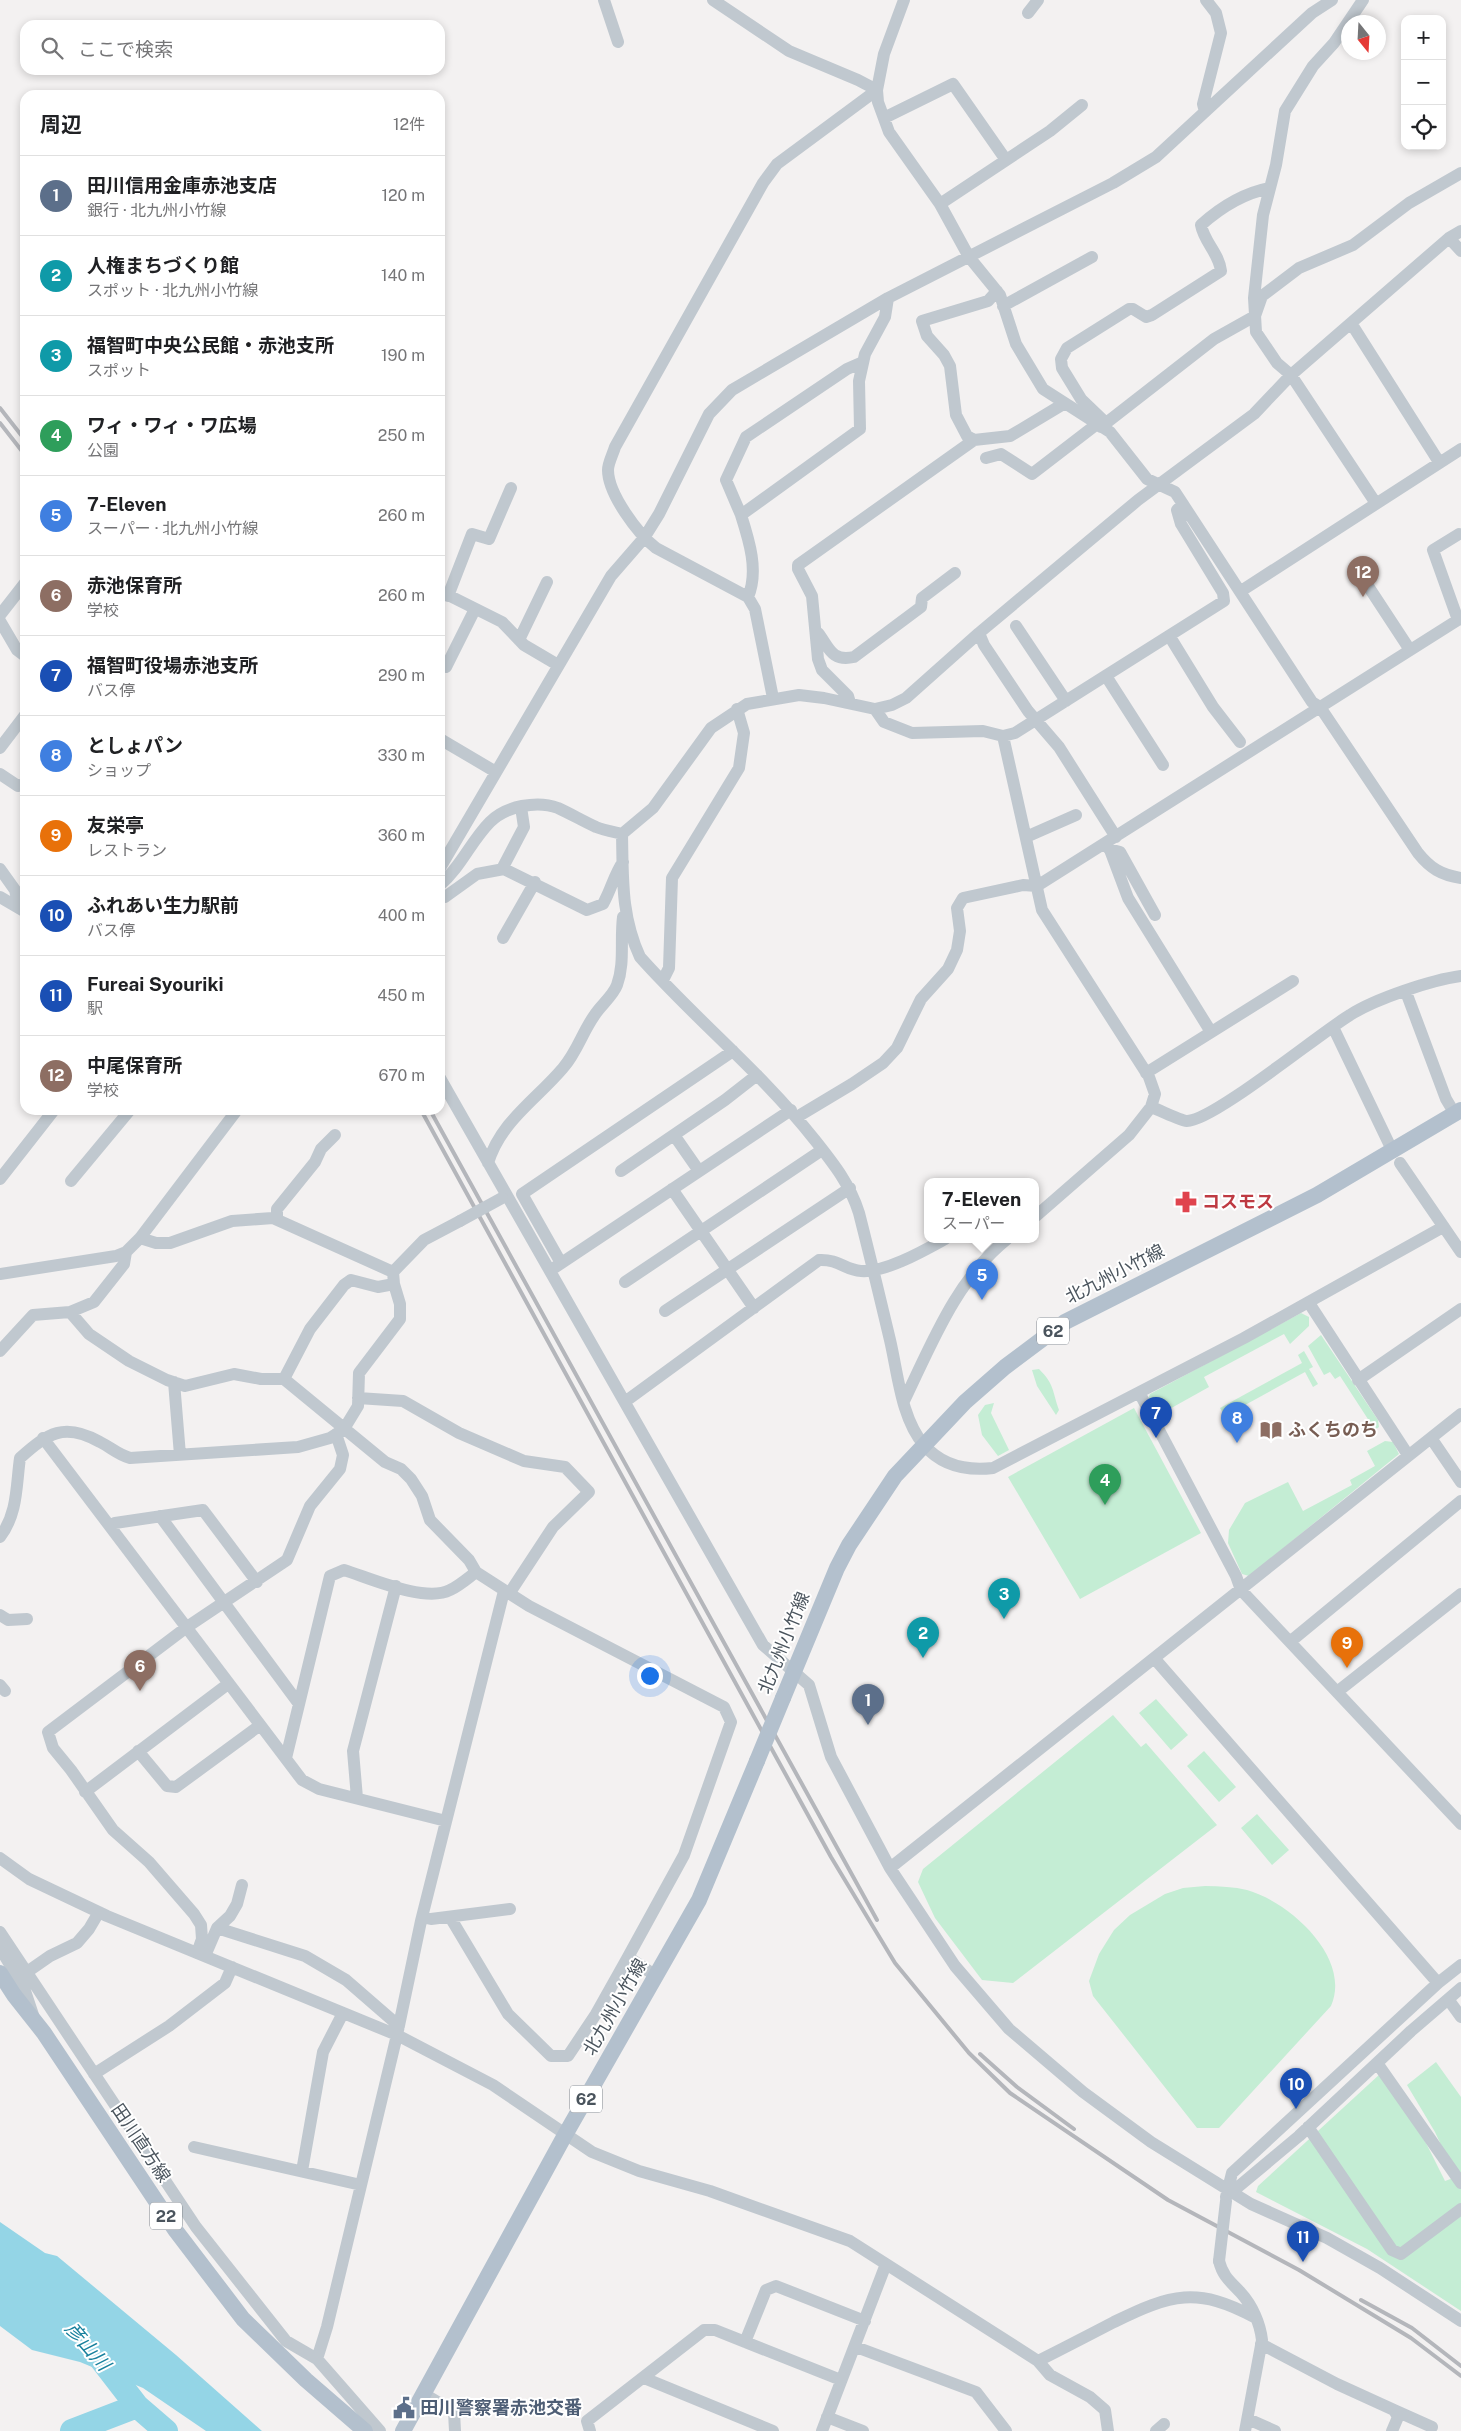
<!DOCTYPE html>
<html lang="ja">
<head>
<meta charset="utf-8">
<style>
	body { margin:0; font-family:"Public Sans","Noto Sans JP",sans-serif; background:#f2f2f2; color:#202124 }
	.controls { position:absolute; right:15px; top:15px; display:grid; overflow:hidden; border-radius:10px; box-shadow:0 2px 8px #0003 }
	.controls button { width:45px; height:45px; display:grid; place-items:center; padding:0; border:0; border-bottom:1px solid #e0e0e0; background:#fff; color:#202124; font:25px sans-serif }
	.compass { position:absolute; left:1341px; top:15px; width:45px; height:45px; border-radius:50%; background:#fff; box-shadow:0 2px 8px #0003; rotate:162deg }
	.you { position:absolute; left:649px; top:1675px; width:18px; height:18px; margin:-12px; border:4px solid #fff; border-radius:50%; background:#1a73e8; box-shadow:0 0 0 8px #1a73e833 }
	.badge { display:grid; place-items:center; width:32px; height:32px; border-radius:50%; background:#111827; color:#fff; font-size:16px; font-weight:700 }
	.pin { position:absolute; translate:-50% -41px; filter:drop-shadow(0 1px 2px #0008) }
	.pin::after { content:''; position:absolute; top:26px; width:18px; height:15px; background:inherit; clip-path:polygon(0 0,100% 0,50% 100%) }
	.popup { position:absolute; left:924px; top:1178px; width:115px; height:65px; box-sizing:border-box; display:grid; place-content:center; border-radius:10px; background:#fff; filter:drop-shadow(0 1px 4px #0005); font-size:16px; white-space:nowrap; color:#757577 }
	.popup b { font-size:19px; color:#202124 }
	.popup::after { content:''; position:absolute; left:50%; top:100%; margin-left:-10px; border:10px solid transparent; border-top-color:#fff }
	.list { margin:0; padding:0; list-style:none }
	h2 { display:flex; justify-content:space-between; align-items:center; height:65px; margin:0; padding:0 20px; font-size:21px }
	h2 small { font-size:16px; font-weight:400; color:#757577 }
	.list li { display:grid; grid-template-columns:32px 1fr auto; gap:15px; align-items:center; box-sizing:border-box; height:80px; padding:0 20px; border-top:1px solid #e0e0e0 }
	.list b { display:block; font-size:19px; white-space:nowrap }
	.list p { margin:0; font-size:16px; white-space:nowrap; color:#757577 }
	.list em { font-size:16px; font-style:normal; color:#757577 }
	.icon { flex:none; width:28px; height:28px; fill:none; stroke:currentColor; stroke-width:2; stroke-linecap:round; stroke-linejoin:round }
	.map { position:relative; flex:none; width:1461px; height:2431px; overflow:hidden }
	.search { position:absolute; background:#fff; box-shadow:0 2px 8px #0003; left:20px; top:20px; width:425px; height:55px; display:flex; align-items:center; gap:12px; box-sizing:border-box; padding:0 18px; border-radius:15px; color:#757577; font-size:19px }
	.panel { position:absolute; background:#fff; box-shadow:0 2px 8px #0003; left:20px; top:90px; width:425px; height:1025px; border-radius:15px }
	.map>svg:first-child { display:block }
	.green { fill:#c4edd4 }
	.water { fill:#94d5e6 }
	.lines { fill:none; stroke-linecap:round; stroke-linejoin:round }
	.river { stroke:#94d5e6; stroke-width:24 }
	.minor { stroke:#c0c8cf; stroke-width:12 }
	.major { stroke:#b3c0cd; stroke-width:16 }
	.rail { stroke:#b4b6bb; stroke-width:4 }
	.minor-bridge { stroke:#c0c8cf; stroke-width:12 }
	.major-bridge { stroke:#b3c0cd; stroke-width:16 }
	.labels { text-anchor:middle; stroke-width:4; stroke-linejoin:round; paint-order:stroke }
	.shield { fill:#fff; stroke:#80878e; stroke-width:1 }
	.shield-label { font-size:16px; font-weight:bold; fill:#4a545d }
	.health-label { font-size:18px; font-weight:bold; fill:#be3a42; stroke:#fff; text-anchor:start }
	.street-label { font-size:18px; fill:#4a545d; stroke:#fff }
	.education-label { font-size:18px; font-weight:bold; fill:#785e54; stroke:#fff; text-anchor:start }
	.service-label { font-size:18px; font-weight:bold; fill:#4e5e75; stroke:#fff; text-anchor:start }
	.water-label { font-size:19px; font-style:italic; fill:#17809d; stroke:#fff }
</style>
</head>
<body>
<div class="map">
<svg width="1461" height="2431" viewBox="0 0 1461 2431">
	<rect width="100%" height="100%" fill="#f3f1f1"/>
	<path class="green" d="M 1301,1313 L 1309,1317 L 1309,1326 L 1290,1344 L 1284,1334 L 1204,1377 L 1209,1387 L 1166,1411 C 1156,1412 1152,1407 1148,1399 L 1150,1394 Z
		M 1321,1335 L 1378,1420 L 1379,1427 L 1375,1430 L 1340,1376 L 1335,1379 L 1330,1372 L 1324,1375 L 1308,1346 Z
		M 1304,1351 L 1313,1367 L 1309,1369 L 1318,1384 L 1313,1387 L 1305,1372 L 1225,1416 L 1220,1408 L 1302,1363 L 1298,1355 Z
		M 1039,1369 C 1055,1385 1052,1391 1059,1410 L 1056,1415 L 1037,1386 L 1032,1370 Z
		M 994,1403 L 991,1413 L 1009,1450 L 998,1456 L 982,1435 L 978,1415 L 985,1405 Z
		M 1134,1408 L 1201,1533 L 1080,1599 L 1008,1477 Z
		M 1385,1441 L 1393,1442 L 1399,1454 L 1249,1576 L 1242,1574 L 1228,1543 L 1229,1530 L 1245,1503 L 1288,1482 L 1303,1511 L 1352,1485 L 1350,1480 L 1375,1466 L 1367,1451 Z
		M 1156,1699 L 1188,1735 L 1171,1750 L 1139,1713 Z
		M 1113,1715 L 1141,1747 L 1146,1743 L 1217,1825 L 1013,1983 L 982,1980 L 935,1918 L 918,1882 L 923,1869 Z
		M 1204,1751 L 1236,1787 L 1219,1802 L 1187,1766 Z
		M 1257,1814 L 1289,1850 L 1272,1865 L 1241,1828 Z
		M 1205,1886 C 1220,1886 1234,1887 1247,1890 C 1290,1902 1352,1958 1331,2006 L 1219,2128 L 1197,2128 L 1093,1996 L 1089,1981 L 1099,1954 L 1114,1930 L 1130,1915 L 1165,1894 L 1183,1888 Z
		M 1436,2062 L 1461,2097 L 1461,2311 L 1367,2249 L 1256,2192 L 1258,2186 L 1380,2074 L 1426,2143 L 1445,2181 L 1456,2177 L 1435,2132 L 1407,2085 Z"/>
	<path class="water" d="M 0,2222 L 45,2253 L 57,2256 L 176,2355 L 262,2431 L 206,2431 L 143,2388 L 80,2362 L 32,2350 L 0,2326 Z"/>
	<g class="lines">
		<path class="river" d="M 93,2349 L 137,2406 L 166,2431
			M 72,2431 L 137,2406"/>
		<path class="minor" d="M 604,0 L 618,42
			M 713,0 L 789,51 L 858,80 L 877,90
			M 904,0 L 884,54 L 877,90 L 878,102 L 889,132 L 940,204 L 969,257 L 1000,295 L 1016,344 L 1043,389 L 1110,432 L 1147,479 L 1175,492 L 1312,702 L 1320,707 L 1418,853 C 1430,868 1441,875 1461,878
			M 1363,0 L 1334,43 L 1313,66 L 1285,111 L 1276,165 L 1263,215 L 1254,298 L 1256,332 L 1277,363 L 1291,375 L 1375,502
			M 1028,13 L 1038,0
			M 1205,112 L 1203,104 L 1221,33 L 1216,13 L 1206,0
			M 884,118 L 953,84 L 1006,160
			M 940,204 L 1050,131 L 1082,105
			M 1449,238 L 1461,251
			M 997,291 L 988,301 L 922,321 L 927,336 L 944,355 L 950,366 L 956,415 L 967,436 L 974,440 L 1010,436 L 1065,403
			M 1003,306 L 1092,257
			M 1351,323 L 1439,462
			M 1106,423 L 1081,399 L 1062,368 L 1061,359 L 1067,348 L 1129,309 L 1133,309 L 1146,317 L 1152,315 L 1221,271 C 1219,253 1204,242 1201,225 C 1221,207 1244,193 1270,188
			M 1101,427 L 1214,339 L 1255,316 L 1262,296 L 1299,268 L 1353,245 L 1409,203 L 1461,173
			M 986,458 L 1001,454 L 1032,474 L 1097,424
			M 741,515 L 726,480 L 746,437 L 847,369 L 863,362
			M 1368,586 L 1410,650
			M 440,591 L 502,622 L 524,645 L 558,665
			M 1241,591 L 1461,449
			M 448,596 L 472,534 L 489,539 L 511,488
			M 748,597 C 759,571 749,540 741,515 L 860,429 L 859,381 L 865,354 L 885,317 L 888,298
			M 0,615 L 25,583
			M 1458,620 L 1433,550 L 1459,534
			M 0,621 L 17,650 L 25,656
			M 1016,626 L 1066,701
			M 818,633 C 829,647 831,662 854,657 L 921,607 L 922,598 L 955,573
			M 979,633 L 984,645 L 1028,711 L 1059,747 L 1116,837
			M 1170,637 L 1213,707 L 1240,742
			M 519,640 L 547,582
			M 446,667 L 475,609
			M 1106,676 L 1163,765
			M 773,698 L 755,609 L 748,597 L 656,548 C 638,534 608,494 608,470 C 608,463 613,454 615,447 L 763,183 L 777,164 L 877,90
			M 850,703 L 848,696 L 822,670 L 818,659 L 812,596 L 798,569 L 798,565 L 974,440
			M 875,709 L 884,722 L 912,733 L 983,731 L 1003,736 L 1015,733 L 1224,601 L 1223,593 L 1181,524 L 1177,510 L 1183,504
			M 1003,736 L 1042,910 L 1149,1077 L 1155,1094 L 1151,1107 L 1129,1135 L 1036,1216
			M 440,739 L 496,772
			M 0,748 L 25,715
			M 0,774 L 18,786 L 25,784
			M 622,834 C 623,878 621,916 640,957 C 696,1020 762,1073 814,1139 C 833,1163 850,1184 859,1213 C 870,1256 880,1298 890,1340 C 898,1374 901,1418 924,1445 C 942,1466 967,1471 993,1468 L 1244,1338 L 1443,1227
			M 622,834 L 653,808 L 711,728 L 747,704 L 799,695 L 824,698 L 875,709 L 892,705 L 906,698 L 979,633 L 1138,500 L 1254,414 L 1291,375 L 1449,238 L 1461,231
			M 1026,837 L 1076,815
			M 1107,842 L 1128,898 L 1211,1032
			M 1109,849 L 1120,852 L 1155,915
			M 440,868 L 611,576 L 644,538 L 659,514 L 709,414 L 732,390 L 888,298 L 1113,183 L 1156,157 L 1312,13 L 1332,0
			M 0,869 L 15,890 L 19,908
			M 502,869 L 524,827 L 521,807
			M 440,885 C 461,867 471,841 490,822 C 506,806 537,800 558,808 C 571,814 583,821 596,827 C 604,830 614,832 622,834
			M 440,895 L 445,897 L 477,874 L 504,869 L 587,910 L 603,904 C 611,890 614,875 623,862
			M 0,897 L 24,911
			M 503,938 L 535,882
			M 663,980 L 669,968 L 672,878 L 739,768 L 744,733 L 737,709
			M 1406,992 L 1446,1099 L 1455,1114
			M 1333,1027 L 1393,1152
			M 1146,1073 L 1293,981
			M 440,1078 L 763,1645 L 809,1685 L 831,1757 L 890,1868 L 955,1966 L 1009,2029 L 1083,2092 L 1151,2142 L 1251,2204 L 1327,2238 L 1380,2268 L 1461,2321
			M 1151,1107 C 1160,1110 1179,1120 1187,1121 C 1213,1121 1320,1033 1350,1015 C 1375,999 1431,980 1461,976
			M 797,1117 L 852,1084 L 883,1063 L 897,1048 L 921,999 L 948,969 L 957,950 L 960,931 L 957,908 L 963,898 L 1023,885 L 1037,886 L 1461,618
			M 674,1135 L 699,1171
			M 488,1163 C 501,1121 536,1100 563,1068 C 577,1052 582,1033 594,1016 C 600,1006 613,996 617,985 C 625,963 620,941 623,917
			M 1400,1163 L 1461,1252
			M 621,1171 L 725,1100 L 757,1075
			M 0,1179 L 54,1110
			M 71,1181 L 130,1110
			M 672,1189 L 754,1308
			M 277,1219 L 277,1209 L 315,1162 L 321,1149 L 335,1135
			M 140,1238 L 156,1243 L 170,1243 L 232,1221 L 273,1218 L 393,1272
			M 561,1263 L 522,1194 L 733,1051
			M 554,1268 L 791,1110
			M 0,1274 L 116,1256 L 126,1252 L 140,1238 L 237,1110
			M 625,1282 L 822,1150
			M 1309,1303 L 1408,1455
			M 665,1311 L 850,1188
			M 70,1312 L 89,1334 L 129,1361 L 167,1380 L 185,1386 L 234,1374 L 261,1379 L 284,1379 L 385,1462 L 401,1469 L 411,1479 L 422,1496 L 430,1520 L 469,1560 L 476,1572 L 529,1606 L 724,1707 L 731,1722 L 684,1855 L 628,1957 L 656,1976
			M 0,1351 L 33,1315 L 70,1312 L 94,1302 L 124,1264 L 126,1252
			M 284,1379 L 310,1329 L 344,1285 L 351,1280 L 378,1287 L 394,1284
			M 1358,1380 L 1461,1309
			M 174,1382 L 180,1455
			M 1140,1394 L 1236,1576 L 1241,1590 L 1461,1824
			M 358,1398 L 403,1401 L 459,1433 L 524,1461 L 565,1467 L 589,1492 L 553,1527 L 509,1594
			M 626,1401 L 819,1260 C 839,1259 845,1270 861,1271 C 885,1273 925,1250 945,1239
			M 904,1401 C 932,1343 956,1280 1007,1239
			M 43,1438 L 302,1780 L 319,1789 L 446,1821
			M 1431,1438 L 1461,1482
			M 160,1516 L 299,1704
			M 110,1526 L 115,1523 L 203,1510 L 257,1582
			M 0,1537 C 18,1513 16,1486 20,1458 C 48,1433 64,1422 100,1442 C 112,1448 117,1454 130,1458 L 298,1447 L 330,1438 L 344,1429 L 358,1406 L 359,1373 L 400,1319 L 400,1304 L 394,1284 L 393,1272 L 424,1240 L 460,1221
			M 0,1615 L 8,1620 L 27,1619
			M 1291,1641 L 1461,1501
			M 1154,1658 L 1438,1983
			M 0,1685 L 5,1691
			M 1337,1692 L 1461,1594
			M 138,1751 L 167,1786 L 176,1787 L 259,1726
			M 286,1758 L 330,1576 L 344,1570 C 370,1578 425,1603 450,1590 C 459,1586 468,1578 476,1572
			M 85,1792 L 228,1684
			M 357,1798 L 353,1751 L 396,1586
			M 0,1858 L 29,1879 L 107,1916 L 397,2035 L 493,2085 L 592,2152 L 639,2171 L 710,2191 L 850,2241 L 1038,2361 L 1050,2375 L 1090,2397 L 1105,2410 L 1108,2431
			M 890,1868 L 1461,1414
			M 422,1917 L 431,1919 L 510,1909
			M 450,1917 L 508,2014 L 551,2056 L 568,2056 L 596,2014 L 628,1957
			M 217,1928 L 305,1956 L 346,1980 L 399,2026
			M 0,1932 L 196,2227 L 286,2341 L 317,2359 L 380,2431
			M 0,1948 L 24,1988 L 33,2015
			M 197,1953 L 202,1939 L 201,1925 L 194,1914 L 149,1862 L 113,1830 L 71,1770 L 53,1748 L 48,1732 L 187,1627 L 287,1560 L 310,1506 L 340,1469 L 343,1455 L 336,1434
			M 205,1956 L 217,1928 L 230,1916 L 237,1904 L 242,1885
			M 27,1972 L 50,1956 L 77,1943 L 89,1929 L 99,1912
			M 1448,1999 L 1461,2017
			M 1377,2063 L 1461,2183
			M 94,2074 L 169,2026 L 225,1983 L 232,1967
			M 1308,2127 L 1392,2250 L 1401,2254 L 1461,2209
			M 194,2147 L 361,2185
			M 302,2171 L 323,2052 L 343,2013
			M 1232,2192 L 1299,2136 L 1411,2031 L 1461,1988
			M 1226,2197 L 1232,2173 L 1438,1983 L 1461,1965
			M 1219,2261 C 1223,2277 1231,2282 1241,2293 C 1252,2305 1260,2323 1262,2340 L 1245,2431
			M 745,2342 L 766,2290 L 776,2286 L 865,2321
			M 1261,2344 L 1337,2384 L 1394,2410 L 1398,2417 L 1392,2431
			M 856,2347 L 976,2392 L 1006,2431
			M 317,2359 L 327,2327 L 397,2035 L 421,1921 L 504,1591
			M 1038,2361 C 1064,2348 1089,2335 1114,2322 C 1171,2294 1197,2286 1256,2318
			M 644,2378 L 773,2431
			M 424,2394 L 454,2412 L 455,2431
			M 1394,2410 L 1432,2427
			M 827,2417 L 863,2431
			M 1248,2419 L 1275,2431
			M 590,2431 L 587,2421 L 704,2330 L 715,2330 L 841,2380
			M 822,2431 L 886,2264
			M 1156,2431 L 1164,2424"/>
		<path class="major" d="M 783,1698 L 837,1568 L 849,1545 L 895,1476 L 965,1402 L 1005,1367 L 1065,1322 L 1317,1195 L 1461,1110
			M 0,1973 L 14,1995 L 44,2033 L 176,2231 L 243,2319 L 306,2380 L 365,2431
			M 403,2431 L 565,2135 L 699,1900 L 757,1761"/>
		<path class="rail" d="M 0,408 L 25,440
			M 0,423 L 25,455
			M 421,1110 L 831,1857 L 895,1963 L 969,2053 L 1010,2093 L 1168,2200 L 1299,2270 L 1411,2338 L 1461,2376
			M 430,1110 L 877,1920
			M 980,2054 L 1017,2087 L 1074,2129
			M 1361,2300 L 1412,2328 L 1461,2366"/>
		<path class="minor-bridge" d="M 460,1221 L 502,1198
			M 1219,2261 L 1226,2201"/>
		<path class="major-bridge" d="M 757,1761 L 783,1698"/>
	</g>
	<defs>
		<g id="pharmacy-bare" transform="scale(1.725)"><path d="M-2-6h4v4h4v4h-4v4h-4v-4h-4v-4h4Z" fill="#e0444e" stroke="#fff" stroke-width="2.5" paint-order="stroke"/></g>
		<g id="library-bare" transform="scale(1.725)"><path d="M-6-4Q-3-5.5-.7-3.5V5Q-3 3-6 4ZM6-4Q3-5.5 .7-3.5V5Q3 3 6 4Z" fill="#8d6e63" stroke="#fff" stroke-width="2.5" paint-order="stroke"/></g>
		<g id="civic-bare" transform="scale(1.725)"><path d="M-.6-6.5H3V-4.5H.6V-3L4-1V1h2V6H-6V1h2V-1L-.6-3ZM-1.2 2.5V6h2.4V2.5Z" fill="#5c6f8a" stroke="#fff" stroke-width="2.5" paint-order="stroke"/></g>
	</defs>
	<g fill-rule="evenodd">
		<use href="#pharmacy-bare" x="1186" y="1202"/>
		<use href="#library-bare" x="1271" y="1430"/>
		<use href="#civic-bare" x="404" y="2408"/>
	</g>
	<g class="labels">
		<g class="shield">
			<rect x="1037" y="1317.5" width="32" height="27" rx="4"/>
			<rect x="570" y="2085.5" width="32" height="27" rx="4"/>
			<rect x="150" y="2202.5" width="32" height="27" rx="4"/>
		</g>
		<g class="shield-label">
			<text x="1053" y="1337">62</text>
			<text x="586" y="2105">62</text>
			<text x="166" y="2222">22</text>
		</g>
		<g class="health-label">
			<text x="1202" y="1208">コスモス</text>
		</g>
		<g class="street-label">
			<text transform="translate(1115 1274) rotate(-27)" y="6">北九州小竹線</text>
			<text transform="translate(784 1643) rotate(-68)" y="6">北九州小竹線</text>
			<text transform="translate(615 2007) rotate(-60)" y="6">北九州小竹線</text>
			<text transform="translate(141 2143) rotate(56)" y="6">田川直方線</text>
		</g>
		<g class="education-label">
			<text x="1288" y="1436">ふくちのち</text>
		</g>
		<g class="service-label">
			<text x="420" y="2414">田川警察署赤池交番</text>
		</g>
		<g class="water-label">
			<text transform="translate(88 2346) rotate(49)" y="7">彦山川</text>
		</g>
	</g>
</svg>
<div class="controls">
<button>+</button>
<button>−</button>
<button><svg class="icon" aria-label="locate" viewBox="0 0 24 24"><circle cx="12" cy="12" r="6"/><path d="M12 2v4M12 18v4M2 12h4M18 12h4"/></svg></button>
</div>
<svg class="compass" viewBox="-18 -18 36 36"><path d="M0-13l5 13h-10z" fill="#e53935"/><path d="M0 13l5-13h-10z" fill="#757577"/></svg>
<div class="you"></div>
<div class="pin badge" style="left:868px;top:1725px;background:#5c6f8a">1</div>
<div class="pin badge" style="left:923px;top:1658px;background:#0f9aa8">2</div>
<div class="pin badge" style="left:1004px;top:1619px;background:#0f9aa8">3</div>
<div class="pin badge" style="left:1105px;top:1505px;background:#2e9e5b">4</div>
<div class="pin badge" style="left:982px;top:1300px;background:#3f7fe0">5</div>
<div class="popup"><b>7-Eleven</b>スーパー</div>
<div class="pin badge" style="left:140px;top:1691px;background:#8d6e63">6</div>
<div class="pin badge" style="left:1156px;top:1438px;background:#1a4fb4">7</div>
<div class="pin badge" style="left:1237px;top:1443px;background:#3f7fe0">8</div>
<div class="pin badge" style="left:1347px;top:1668px;background:#e8710a">9</div>
<div class="pin badge" style="left:1296px;top:2109px;background:#1a4fb4">10</div>
<div class="pin badge" style="left:1303px;top:2262px;background:#1a4fb4">11</div>
<div class="pin badge" style="left:1363px;top:597px;background:#8d6e63">12</div>
<div class="search"><svg class="icon" aria-label="search" viewBox="0 0 24 24"><circle cx="10" cy="10" r="6"/><path d="M15 15l6 6"/></svg>ここで検索</div>
<section class="panel">
<h2>周辺<small>12件</small></h2>
<ul class="list">
<li><span class="badge" style="background:#5c6f8a">1</span><div><b>田川信用金庫赤池支店</b><p>銀行 · 北九州小竹線</p></div><em>120 m</em></li>
<li><span class="badge" style="background:#0f9aa8">2</span><div><b>人権まちづくり館</b><p>スポット · 北九州小竹線</p></div><em>140 m</em></li>
<li><span class="badge" style="background:#0f9aa8">3</span><div><b>福智町中央公民館・赤池支所</b><p>スポット</p></div><em>190 m</em></li>
<li><span class="badge" style="background:#2e9e5b">4</span><div><b>ワィ・ワィ・ワ広場</b><p>公園</p></div><em>250 m</em></li>
<li><span class="badge" style="background:#3f7fe0">5</span><div><b>7-Eleven</b><p>スーパー · 北九州小竹線</p></div><em>260 m</em></li>
<li><span class="badge" style="background:#8d6e63">6</span><div><b>赤池保育所</b><p>学校</p></div><em>260 m</em></li>
<li><span class="badge" style="background:#1a4fb4">7</span><div><b>福智町役場赤池支所</b><p>バス停</p></div><em>290 m</em></li>
<li><span class="badge" style="background:#3f7fe0">8</span><div><b>としょパン</b><p>ショップ</p></div><em>330 m</em></li>
<li><span class="badge" style="background:#e8710a">9</span><div><b>友栄亭</b><p>レストラン</p></div><em>360 m</em></li>
<li><span class="badge" style="background:#1a4fb4">10</span><div><b>ふれあい生力駅前</b><p>バス停</p></div><em>400 m</em></li>
<li><span class="badge" style="background:#1a4fb4">11</span><div><b>Fureai Syouriki</b><p>駅</p></div><em>450 m</em></li>
<li><span class="badge" style="background:#8d6e63">12</span><div><b>中尾保育所</b><p>学校</p></div><em>670 m</em></li>
</ul>
</section>
</div>
</body>
</html>
